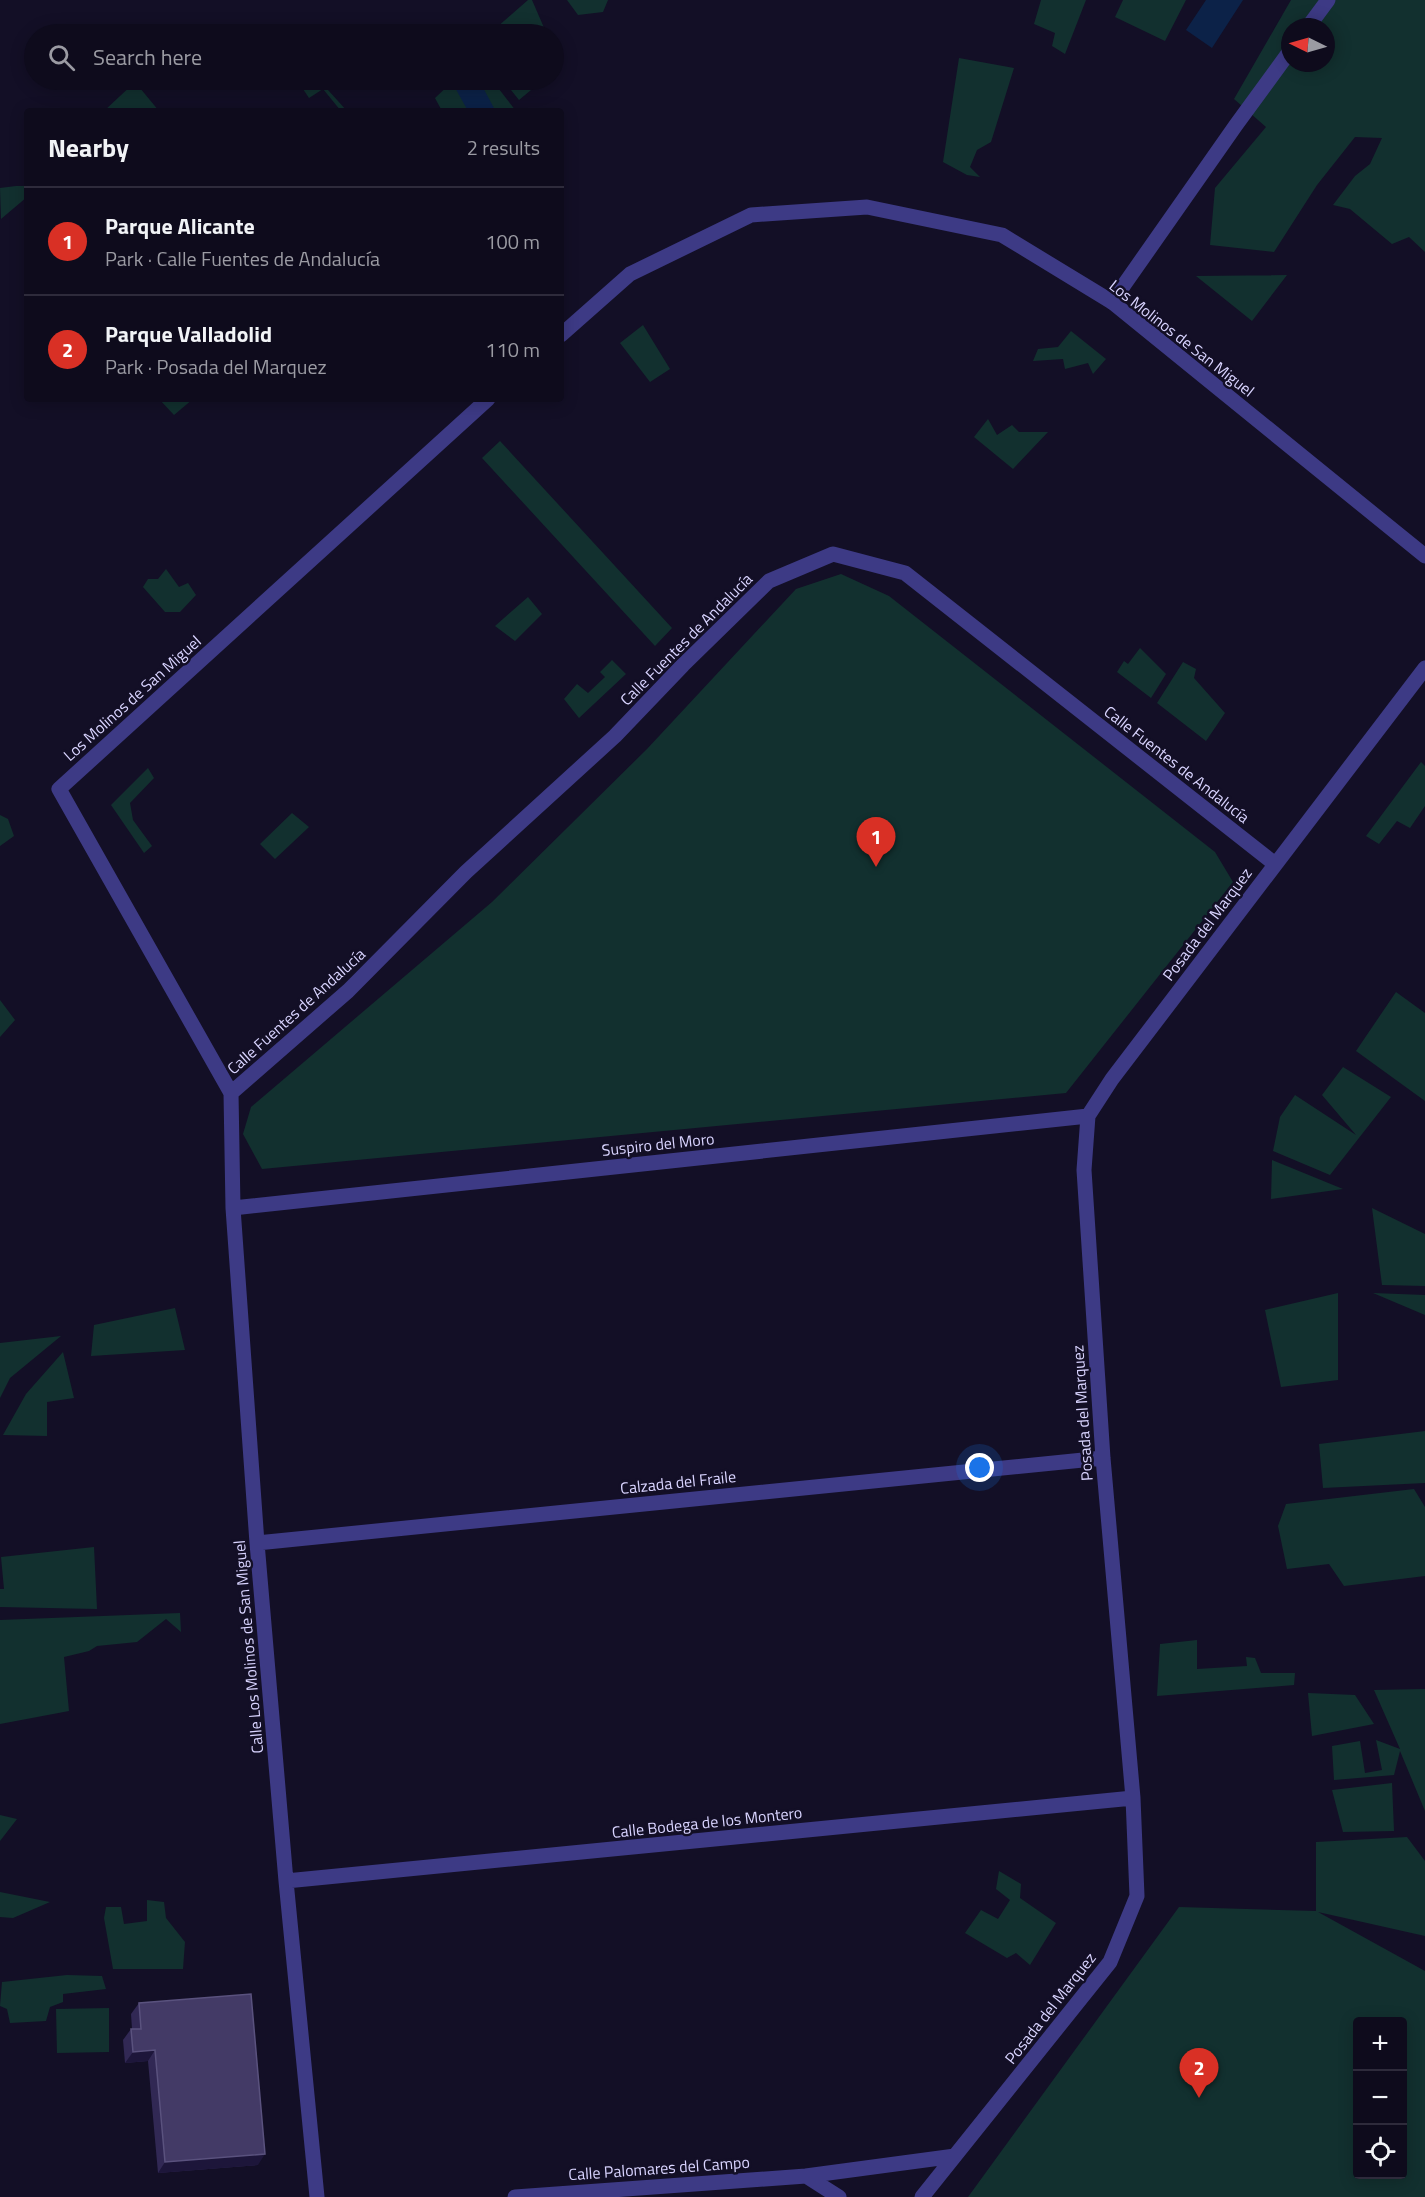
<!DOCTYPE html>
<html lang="en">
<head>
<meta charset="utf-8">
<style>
	body { margin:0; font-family:"Titillium Web",sans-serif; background:#171425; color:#f1f3f6 }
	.controls { position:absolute; right:18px; bottom:18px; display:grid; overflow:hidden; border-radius:6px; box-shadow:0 3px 15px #0003 }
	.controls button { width:54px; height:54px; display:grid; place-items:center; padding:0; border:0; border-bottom:2px solid #2e2b3b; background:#0e0b1c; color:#f1f3f6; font:30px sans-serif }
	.compass { position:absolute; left:1281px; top:18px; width:54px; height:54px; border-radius:50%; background:#0e0b1c; box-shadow:0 3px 15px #0003; rotate:275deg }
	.you { position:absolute; left:980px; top:1468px; width:21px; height:21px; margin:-15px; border:4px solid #fff; border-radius:50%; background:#1a73e8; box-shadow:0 0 0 9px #1a73e833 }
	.badge { display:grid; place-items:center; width:39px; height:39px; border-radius:50%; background:#d93025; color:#fff; font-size:20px; font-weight:700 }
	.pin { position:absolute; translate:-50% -50px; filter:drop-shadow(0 2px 3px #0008) }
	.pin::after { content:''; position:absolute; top:32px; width:21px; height:18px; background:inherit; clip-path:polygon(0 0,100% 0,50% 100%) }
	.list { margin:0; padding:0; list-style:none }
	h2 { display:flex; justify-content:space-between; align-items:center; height:78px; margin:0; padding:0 24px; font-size:26px }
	h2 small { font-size:20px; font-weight:400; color:#9b9ba3 }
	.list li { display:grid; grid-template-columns:39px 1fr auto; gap:18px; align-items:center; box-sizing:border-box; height:108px; padding:0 24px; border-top:2px solid #2e2b3b }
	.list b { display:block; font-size:22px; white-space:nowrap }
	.list p { margin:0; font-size:20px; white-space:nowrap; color:#9b9ba3 }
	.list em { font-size:20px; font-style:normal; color:#9b9ba3 }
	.icon { flex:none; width:33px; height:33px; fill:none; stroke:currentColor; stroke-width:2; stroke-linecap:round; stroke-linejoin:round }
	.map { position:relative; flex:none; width:1425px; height:2197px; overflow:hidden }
	.search { position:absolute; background:#0e0b1c; box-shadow:0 3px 15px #0003; left:24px; top:24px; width:540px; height:66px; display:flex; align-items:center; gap:15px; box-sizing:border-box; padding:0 21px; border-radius:33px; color:#9b9ba3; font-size:22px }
	.panel { position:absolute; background:#0e0b1c; box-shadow:0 3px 15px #0003; left:24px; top:108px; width:540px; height:294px; border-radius:6px }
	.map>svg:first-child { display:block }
	.green { fill:#12302f; fill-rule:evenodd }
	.water { fill:#0c2248 }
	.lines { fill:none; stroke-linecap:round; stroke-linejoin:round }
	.service { stroke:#3d3a85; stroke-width:15 }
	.minor { stroke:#3d3a85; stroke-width:15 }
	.wall { fill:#312854 }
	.shaded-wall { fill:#1d163a }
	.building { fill:#433a66; stroke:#5a527e; stroke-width:1.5 }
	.labels { text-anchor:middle; stroke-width:5; stroke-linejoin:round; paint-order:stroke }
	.street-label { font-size:16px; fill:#d9d4ff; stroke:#130f26 }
</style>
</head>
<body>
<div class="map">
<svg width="1425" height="2197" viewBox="0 0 1425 2197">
	<rect width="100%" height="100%" fill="#130f26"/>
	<path class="green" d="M 528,0 L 532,0 L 545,30 L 529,31 L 529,34 L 489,34 Z
		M 567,0 L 608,0 L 603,12 L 578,15 Z
		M 1041,0 L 1086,0 L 1065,54 L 1052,46 L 1055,33 L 1034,24 Z
		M 1123,0 L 1186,0 L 1165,41 L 1115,17 Z
		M 1291,0 L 1425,0 L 1425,252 L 1409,237 L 1392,244 L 1350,209 L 1333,205 L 1355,176 L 1370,164 L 1382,138 L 1355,137 L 1317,185 L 1274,252 L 1210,245 L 1215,188 L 1266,127 L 1234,99 ZM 1290,27 L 1326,27 L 1326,63 L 1290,63 Z
		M 959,58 L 1014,68 L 991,142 L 977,150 L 970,167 L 980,177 L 967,175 L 943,162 Z
		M 306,80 L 319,80 L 347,111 L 341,111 L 323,89 L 309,98 L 301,86 Z
		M 454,80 L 492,80 L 516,111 L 442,111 L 435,98 Z
		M 503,80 L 543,80 L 519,100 Z
		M 135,82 L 159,111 L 104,111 Z
		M 16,186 L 27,186 L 27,197 L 1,219 L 0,188 Z
		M 1287,275 L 1252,321 L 1196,276 Z
		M 643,325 L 670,369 L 650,382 L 620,343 Z
		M 1071,331 L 1106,359 L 1093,374 L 1088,363 L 1065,369 L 1063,359 L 1033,361 L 1038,349 L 1058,347 Z
		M 159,399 L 193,399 L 174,415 Z
		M 988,419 L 997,435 L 1012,425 L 1019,432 L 1048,432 L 1013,469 L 974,437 Z
		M 500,441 L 672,628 L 655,646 L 482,458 Z
		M 166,569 L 179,587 L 188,583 L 196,595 L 180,612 L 165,612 L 143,587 L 148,579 L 158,579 Z
		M 841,574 L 889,596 L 1215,852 L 1233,882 L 1066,1093 L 262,1169 L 243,1134 L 251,1107 L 492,902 L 647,749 L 796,589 Z
		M 528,597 L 542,614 L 515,641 L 495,626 Z
		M 1140,648 L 1166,674 L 1151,698 L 1117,672 L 1124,661 L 1128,664 Z
		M 612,660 L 626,674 L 579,718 L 564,699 L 577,684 L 588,693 L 605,677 L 600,672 Z
		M 1183,662 L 1196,669 L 1194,678 L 1225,713 L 1206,741 L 1157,703 Z
		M 1421,762 L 1425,766 L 1425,806 L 1410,828 L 1397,821 L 1379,844 L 1366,836 Z
		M 148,768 L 154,778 L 130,803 L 133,820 L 152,846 L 144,853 L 111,805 Z
		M 292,813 L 309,827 L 275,859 L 260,844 Z
		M 0,815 L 8,819 L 14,836 L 0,846 Z
		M 1396,992 L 1425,1013 L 1425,1101 L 1356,1051 Z
		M 0,1000 L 15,1020 L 0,1037 Z
		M 1343,1067 L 1391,1097 L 1330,1175 L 1273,1151 L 1280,1117 L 1295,1095 L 1356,1135 L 1322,1095 Z
		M 1272,1160 L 1343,1189 L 1271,1199 Z
		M 1372,1208 L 1425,1234 L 1425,1286 L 1382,1285 Z
		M 1338,1293 L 1338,1380 L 1281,1387 L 1265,1310 Z
		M 1373,1293 L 1425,1295 L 1425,1315 Z
		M 175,1308 L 185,1350 L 91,1356 L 94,1325 Z
		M 61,1336 L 10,1378 L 0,1398 L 0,1343 Z
		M 63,1352 L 74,1398 L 47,1402 L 47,1436 L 3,1435 L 26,1394 Z
		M 1425,1431 L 1425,1483 L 1323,1488 L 1319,1444 Z
		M 1414,1489 L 1425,1507 L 1425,1576 L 1344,1586 L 1329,1564 L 1287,1569 L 1278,1526 L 1286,1504 Z
		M 94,1547 L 97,1609 L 0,1607 L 0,1589 L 4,1589 L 1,1557 Z
		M 180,1613 L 181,1632 L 166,1619 L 137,1642 L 97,1646 L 89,1651 L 64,1657 L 69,1711 L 0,1724 L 0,1620 Z
		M 1197,1640 L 1197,1669 L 1247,1666 L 1246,1657 L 1255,1658 L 1261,1673 L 1295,1673 L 1294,1685 L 1157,1696 L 1160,1644 Z
		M 1425,1689 L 1425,1811 L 1400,1751 L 1394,1775 L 1334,1780 L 1332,1746 L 1360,1741 L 1365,1773 L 1382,1770 L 1376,1740 L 1400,1749 L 1374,1690 Z
		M 1308,1693 L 1355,1695 L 1374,1724 L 1312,1736 Z
		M 1392,1783 L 1394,1831 L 1343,1832 L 1332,1790 Z
		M 0,1815 L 17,1819 L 0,1841 Z
		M 1407,1837 L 1425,1861 L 1425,1936 L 1318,1912 L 1425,1971 L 1425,2197 L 968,2197 L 1179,1907 L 1316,1911 L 1316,1842 ZM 1358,2022 L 1402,2022 L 1402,2174 L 1358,2174 Z
		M 999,1871 L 1021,1884 L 1020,1898 L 1056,1923 L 1030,1965 L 1016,1953 L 1007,1958 L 965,1933 L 981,1910 L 998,1919 L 1010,1900 L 996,1889 Z
		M 0,1892 L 50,1902 L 13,1918 L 0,1917 Z
		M 147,1900 L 164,1902 L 166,1918 L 185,1942 L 183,1969 L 113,1969 L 104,1918 L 106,1907 L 121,1907 L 124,1924 L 147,1921 Z
		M 67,1975 L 102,1976 L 106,1989 L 63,1994 L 63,2002 L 50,2007 L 46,2021 L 10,2023 L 7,2009 L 0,2006 L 2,1982 Z
		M 109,2008 L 109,2052 L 57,2053 L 56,2009 Z"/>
	<path class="water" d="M 1206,0 L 1243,0 L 1212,48 L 1186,30 Z
		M 459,80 L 479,80 L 495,110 L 468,111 L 453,84 Z"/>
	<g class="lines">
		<path class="service" d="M 1308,27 L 1328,0
			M 1112,302 L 1236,125 L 1290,51"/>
		<path class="minor" d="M 561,335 L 630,274 L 751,215 L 867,207 L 1002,235 L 1112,302 L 1425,556
			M 231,1093 L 348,991 L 466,872 L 615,736 L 683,665 L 769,581 L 833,554 L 905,573 L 1275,864
			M 233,1208 L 1088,1116
			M 257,1543 L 1103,1458
			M 286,1881 L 1133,1798
			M 806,2176 L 955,2156
			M 317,2197 L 286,1881 L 257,1543 L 233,1208 L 231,1093 L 59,789 L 488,399
			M 515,2197 L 806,2176 L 839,2197
			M 922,2197 L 1110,1962 L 1137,1896 L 1133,1798 L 1103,1458 L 1084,1170 L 1088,1116 L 1112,1079 L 1425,668"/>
	</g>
	<path class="wall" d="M 139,2003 L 258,2165 L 158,2173 L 148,2061 L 125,2063 L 123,2040 L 131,2029 L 132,2029 L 131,2014 Z"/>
	<path class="shaded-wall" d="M 155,2050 L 148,2061 L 125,2063 L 133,2052 Z
		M 265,2154 L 258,2165 L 158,2173 L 165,2162 Z"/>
	<path class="building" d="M 251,1994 L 265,2154 L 165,2162 L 155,2050 L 133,2052 L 131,2029 L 141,2029 L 139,2003 Z"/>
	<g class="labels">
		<g class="street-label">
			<text transform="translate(1182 338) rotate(38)" y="6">Los Molinos de San Miguel</text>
			<text transform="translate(686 639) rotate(-45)" y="6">Calle Fuentes de Andalucía</text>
			<text transform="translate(132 698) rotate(-42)" y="6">Los Molinos de San Miguel</text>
			<text transform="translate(1177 764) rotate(38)" y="6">Calle Fuentes de Andalucía</text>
			<text transform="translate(1207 924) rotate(-53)" y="6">Posada del Marquez</text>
			<text transform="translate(296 1011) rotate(-42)" y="6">Calle Fuentes de Andalucía</text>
			<text transform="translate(658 1144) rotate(-6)" y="6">Suspiro del Moro</text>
			<text transform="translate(1082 1413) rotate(-94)" y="6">Posada del Marquez</text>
			<text transform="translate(678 1482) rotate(-6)" y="6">Calzada del Fraile</text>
			<text transform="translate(248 1647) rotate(-95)" y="6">Calle Los Molinos de San Miguel</text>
			<text transform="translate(707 1822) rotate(-6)" y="6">Calle Bodega de los Montero</text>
			<text transform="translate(1050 2008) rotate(-52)" y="6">Posada del Marquez</text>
			<text transform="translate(659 2168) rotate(-4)" y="6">Calle Palomares del Campo</text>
		</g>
	</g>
</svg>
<div class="controls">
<button>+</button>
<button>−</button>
<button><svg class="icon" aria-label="locate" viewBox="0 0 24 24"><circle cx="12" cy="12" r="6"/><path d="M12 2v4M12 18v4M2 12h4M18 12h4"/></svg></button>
</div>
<svg class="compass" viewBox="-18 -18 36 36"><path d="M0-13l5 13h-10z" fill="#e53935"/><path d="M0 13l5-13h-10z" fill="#9b9ba3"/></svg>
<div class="you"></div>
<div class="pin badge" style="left:876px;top:867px">1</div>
<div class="pin badge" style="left:1199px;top:2098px">2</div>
<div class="search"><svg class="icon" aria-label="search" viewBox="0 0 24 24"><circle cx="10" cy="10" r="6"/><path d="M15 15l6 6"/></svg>Search here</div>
<section class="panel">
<h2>Nearby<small>2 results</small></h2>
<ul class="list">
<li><span class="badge">1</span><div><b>Parque Alicante</b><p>Park · Calle Fuentes de Andalucía</p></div><em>100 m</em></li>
<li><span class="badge">2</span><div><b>Parque Valladolid</b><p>Park · Posada del Marquez</p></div><em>110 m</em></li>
</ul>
</section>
</div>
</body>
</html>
